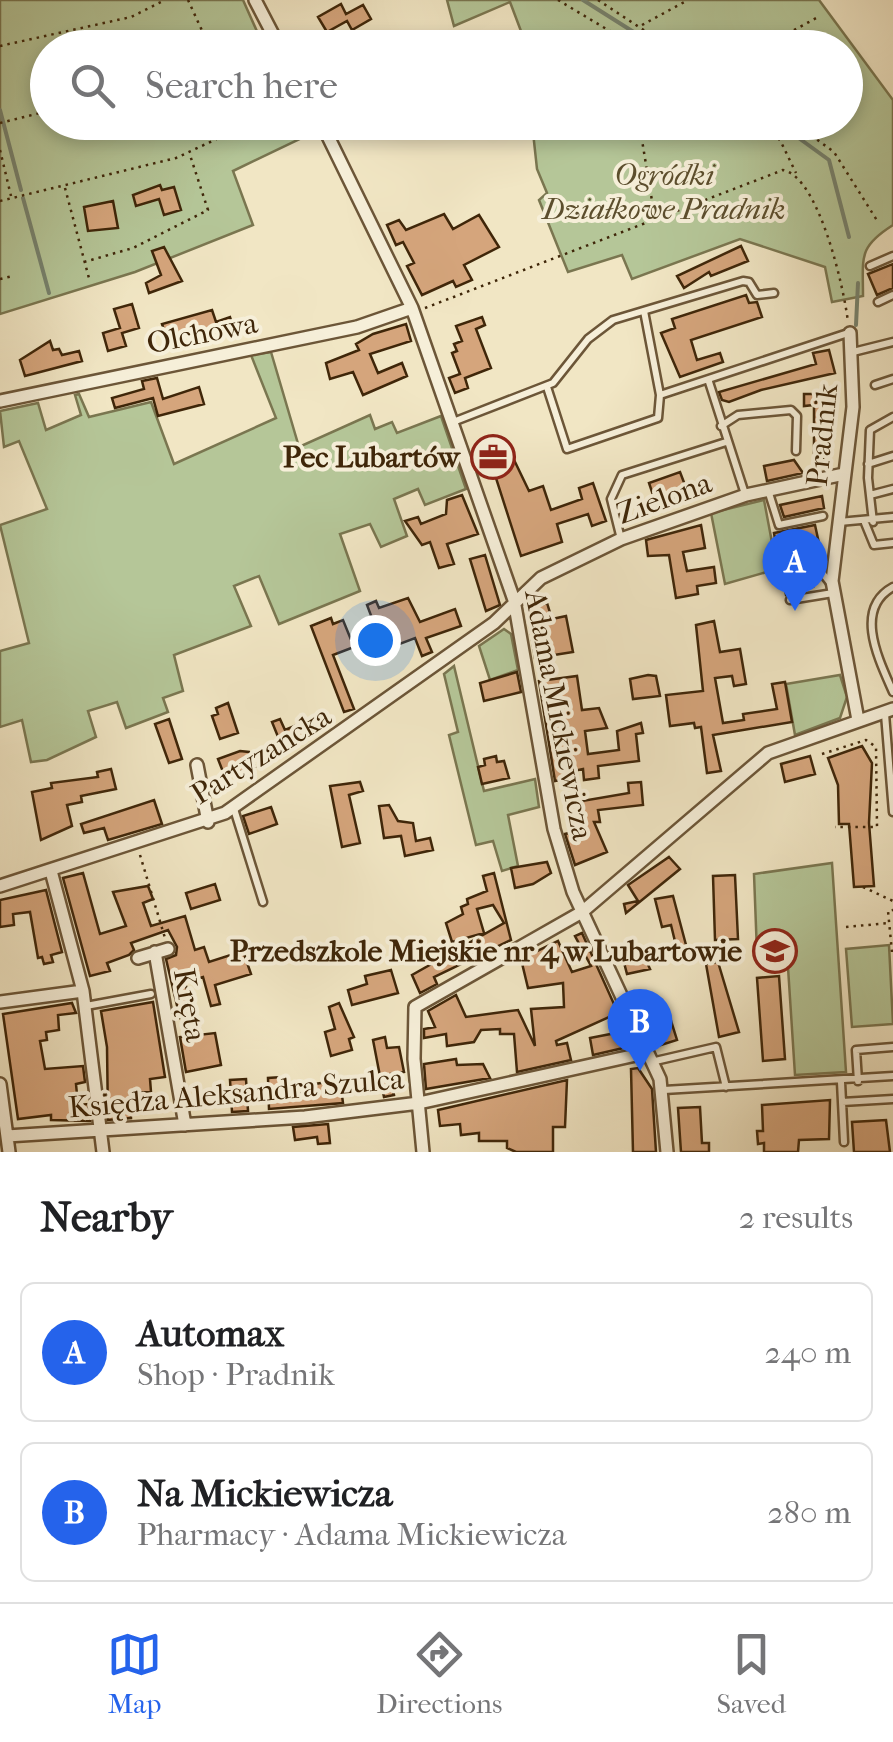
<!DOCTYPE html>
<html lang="en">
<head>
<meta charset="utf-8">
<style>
	body { margin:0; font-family:"IM FELL French Canon",serif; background:#f2f2f2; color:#202124 }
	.you { position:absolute; left:375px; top:640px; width:35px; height:35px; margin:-25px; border:8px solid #fff; border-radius:50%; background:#1a73e8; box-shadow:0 0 0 15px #1a73e833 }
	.badge { display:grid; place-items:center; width:65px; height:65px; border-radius:50%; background:#2563eb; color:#fff; font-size:32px; font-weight:700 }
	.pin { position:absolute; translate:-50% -82px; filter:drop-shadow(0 2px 5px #0008) }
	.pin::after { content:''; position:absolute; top:52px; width:35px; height:30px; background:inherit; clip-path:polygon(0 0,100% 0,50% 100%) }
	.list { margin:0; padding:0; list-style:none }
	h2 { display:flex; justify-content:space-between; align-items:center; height:130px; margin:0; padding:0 40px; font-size:42px }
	h2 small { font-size:32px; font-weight:400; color:#757577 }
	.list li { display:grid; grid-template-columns:65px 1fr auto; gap:30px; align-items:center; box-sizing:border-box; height:140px; margin:0 20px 20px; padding:0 20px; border:2px solid #e0e0e0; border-radius:15px }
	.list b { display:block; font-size:38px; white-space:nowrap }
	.list p { margin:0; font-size:32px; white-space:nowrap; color:#757577 }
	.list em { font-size:32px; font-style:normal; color:#757577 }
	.icon { flex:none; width:55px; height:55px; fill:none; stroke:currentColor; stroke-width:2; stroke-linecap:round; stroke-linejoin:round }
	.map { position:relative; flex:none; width:893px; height:1152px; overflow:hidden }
	.search { position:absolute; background:#fff; box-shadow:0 5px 15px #0003; left:30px; right:30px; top:30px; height:110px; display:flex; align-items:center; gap:25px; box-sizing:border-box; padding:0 35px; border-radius:55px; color:#757577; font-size:38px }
	.sheet { height:450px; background:#fff }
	nav { display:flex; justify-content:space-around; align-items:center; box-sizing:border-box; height:140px; border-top:2px solid #e0e0e0; background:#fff; font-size:28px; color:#757577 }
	nav a { display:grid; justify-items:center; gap:5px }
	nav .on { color:#2563eb }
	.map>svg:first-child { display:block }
	.green { fill:#b5c698; stroke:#7a7650; stroke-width:2.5 }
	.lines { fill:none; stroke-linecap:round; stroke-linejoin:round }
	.stream { stroke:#76826e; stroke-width:4 }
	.building { fill:#d5a57c; stroke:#3f2609; stroke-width:2.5 }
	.lane-casing { stroke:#6c5638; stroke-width:11 }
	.street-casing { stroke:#6c5638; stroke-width:16 }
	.path { stroke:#3f2609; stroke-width:2.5; stroke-dasharray:2.5 5; stroke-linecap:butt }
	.lane { stroke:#f6efd9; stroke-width:6 }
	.street { stroke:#f6efd9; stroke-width:11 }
	.labels { text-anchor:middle; stroke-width:8; stroke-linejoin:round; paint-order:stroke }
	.park-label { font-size:30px; font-style:italic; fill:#5c4e2d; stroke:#f6efd9 }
	.street-label { font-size:30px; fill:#3f2609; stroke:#f6efd9 }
	.poi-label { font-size:30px; font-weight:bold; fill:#3f2609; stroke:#f6efd9; text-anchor:end }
</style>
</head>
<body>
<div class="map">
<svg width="893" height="1152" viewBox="0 0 893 1152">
	<rect width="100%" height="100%" fill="#f1e6c4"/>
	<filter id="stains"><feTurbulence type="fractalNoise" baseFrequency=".002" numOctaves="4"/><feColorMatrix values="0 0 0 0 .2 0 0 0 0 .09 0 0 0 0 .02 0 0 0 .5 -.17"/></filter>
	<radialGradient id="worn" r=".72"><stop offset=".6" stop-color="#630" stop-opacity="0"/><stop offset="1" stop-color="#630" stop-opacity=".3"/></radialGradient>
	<path class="green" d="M 0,0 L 243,0 L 264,47 L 48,48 L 48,122 L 297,123 L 304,137 L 233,171 L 253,225 L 135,272 L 0,314 Z
		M 447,0 L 819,0 L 893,100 L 893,225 C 858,247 863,257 863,296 L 832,302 L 825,267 L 740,239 L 632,279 L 622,255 L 568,272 L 539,200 L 547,193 L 537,169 L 532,123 L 846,122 L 846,48 L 527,47 L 510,2 L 454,26 Z
		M 271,352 L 299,447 L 370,415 L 375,429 L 392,422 L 397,433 L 441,416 L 466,489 L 425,505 L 418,489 L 394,499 L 407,536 L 381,547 L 370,524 L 340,534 L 360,591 L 279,624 L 259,576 L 234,586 L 251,626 L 174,655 L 183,691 L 163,698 L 168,712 L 126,728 L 117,702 L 88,711 L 96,737 L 47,760 L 31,762 L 22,720 L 0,727 L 0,651 L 29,643 L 0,525 L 47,509 L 19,441 L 4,447 L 0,411 L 38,403 L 46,430 L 81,415 L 75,395 L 79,394 L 89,417 L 151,402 L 174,464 L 276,418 L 251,355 Z
		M 764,500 L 777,569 L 725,584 L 711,513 Z
		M 504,629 L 511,634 L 518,670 L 490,680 L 479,646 Z
		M 454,666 L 484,791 L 535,779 L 539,807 L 508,815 L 518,866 L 502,871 L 493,841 L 476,845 L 449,735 L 458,732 L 444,674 Z
		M 840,675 L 847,697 L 840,718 L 795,735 L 786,684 Z
		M 832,863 L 846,1072 L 795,1075 L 787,952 L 757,953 L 754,874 Z
		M 889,945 L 893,1024 L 852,1027 L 846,949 Z"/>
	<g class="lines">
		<path class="stream" d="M 583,0 L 659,48
			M 0,110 L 21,190
			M 778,123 L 829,160 L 849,237
			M 23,198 L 49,293
			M 856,325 L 858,283"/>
	</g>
	<path class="building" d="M 341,4 L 346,14 L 363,5 L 371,19 L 352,30 L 347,21 L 327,32 L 318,17 Z
		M 160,185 L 162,190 L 174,187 L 181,210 L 164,215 L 159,199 L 136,206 L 133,195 Z
		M 113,201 L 118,228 L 88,231 L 84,207 Z
		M 444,214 L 453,229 L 479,215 L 499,247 L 464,265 L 472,280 L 456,287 L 453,281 L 422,295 L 407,266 L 414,263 L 403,242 L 396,245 L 387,225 L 399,220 L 406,230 Z
		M 741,246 L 748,261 L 711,276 L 709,272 L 684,288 L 677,276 Z
		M 164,247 L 182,281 L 149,293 L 146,283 L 161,275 L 152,251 Z
		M 893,264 L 893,288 L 877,295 L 868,274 Z
		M 746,295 L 749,303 L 757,302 L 762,317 L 691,340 L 697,360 L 720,353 L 723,362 L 680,377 L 661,333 L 675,328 L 672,319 Z
		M 132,304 L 139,328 L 122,333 L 126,346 L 108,351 L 103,333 L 120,328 L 114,309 Z
		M 212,310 L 216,322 L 230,317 L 235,333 L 197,339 L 196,334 L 168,342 L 162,324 Z
		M 482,317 L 485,325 L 476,329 L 491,368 L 465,378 L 468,388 L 455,393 L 449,378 L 460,374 L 452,353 L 457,351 L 454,344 L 462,341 L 456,326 Z
		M 406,324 L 411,341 L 370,354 L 378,373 L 402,363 L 407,376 L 363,395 L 353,372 L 330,379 L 326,363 L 359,350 L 356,344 L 373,334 Z
		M 50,341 L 53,350 L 59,349 L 62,355 L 79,351 L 82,361 L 25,376 L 20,360 Z
		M 829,350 L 835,373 L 761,390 L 729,402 L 722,400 L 719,392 L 816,364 L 813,353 Z
		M 157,378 L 163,399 L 199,387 L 204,404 L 158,416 L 153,398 L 115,408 L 112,398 L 144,389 L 142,381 Z
		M 804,394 L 825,394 L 826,459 L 814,459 L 814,405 L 804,406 Z
		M 504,439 L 529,491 L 543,486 L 551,510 L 582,499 L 579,488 L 593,483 L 606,521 L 592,526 L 588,514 L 557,524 L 562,542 L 521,556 L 487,450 Z
		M 794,460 L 803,473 L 767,481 L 764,466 Z
		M 680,472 L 688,493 L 656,504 L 649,483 Z
		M 462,495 L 478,534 L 447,544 L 454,564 L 439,568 L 430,542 L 422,545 L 405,521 L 418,517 L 421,524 L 446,514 L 447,500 Z
		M 822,496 L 824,508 L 784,517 L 780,505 Z
		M 701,525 L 705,548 L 683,552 L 687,571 L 714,567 L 716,583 L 697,586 L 698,594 L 676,598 L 669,555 L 648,556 L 646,540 Z
		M 815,525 L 820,548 L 778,556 L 774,533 Z
		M 485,555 L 500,605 L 486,611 L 470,559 Z
		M 808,566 L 813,587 L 786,595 L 781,569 Z
		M 408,598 L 420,622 L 455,609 L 461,626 L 426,638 L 432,652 L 422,656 L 415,638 L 384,650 L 367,605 L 376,601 L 379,608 Z
		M 539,598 L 541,605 L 547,603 L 552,619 L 566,616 L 573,652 L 535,658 L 531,634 L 535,634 L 526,605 Z
		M 331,618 L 333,624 L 343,620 L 354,647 L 333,655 L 354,709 L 344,712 L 311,626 Z
		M 714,621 L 720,652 L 740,649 L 746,684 L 734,686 L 732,676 L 715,678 L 723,723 L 744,720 L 743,714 L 777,709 L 772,684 L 785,682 L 792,722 L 713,735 L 721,771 L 707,773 L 701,727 L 695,728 L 694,723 L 670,726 L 666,695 L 703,691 L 696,625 Z
		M 517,672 L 521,692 L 484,701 L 480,683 Z
		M 648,675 L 656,676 L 660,696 L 633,699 L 630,679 Z
		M 577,676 L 582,710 L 599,708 L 607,728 L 585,731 L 588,754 L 619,750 L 617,731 L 641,723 L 643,733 L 636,734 L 639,761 L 598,766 L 599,778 L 584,780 L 583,769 L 564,773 L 565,779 L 555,781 L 539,681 Z
		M 228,703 L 238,733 L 220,739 L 212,716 L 218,714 L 216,708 Z
		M 169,719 L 182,759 L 169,763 L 155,724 Z
		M 280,719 L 285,730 L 311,719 L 318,733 L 283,749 L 272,722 Z
		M 862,746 L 872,763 L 869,823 L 874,886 L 854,887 L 849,824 L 839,824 L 838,785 L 828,758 Z
		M 240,751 L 249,752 L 255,767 L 225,777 L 218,759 Z
		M 496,756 L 497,762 L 504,761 L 509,778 L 482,784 L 478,767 L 485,765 L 484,759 Z
		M 810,756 L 815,774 L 785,782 L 781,764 Z
		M 111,769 L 116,789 L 81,796 L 82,802 L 67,805 L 72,826 L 41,840 L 32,792 L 52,788 L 51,783 L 98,777 L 97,772 Z
		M 360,782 L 363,791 L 349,795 L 360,843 L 342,847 L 330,786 Z
		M 641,782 L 643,805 L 598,810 L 600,822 L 594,822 L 607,852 L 575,865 L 565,834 L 586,829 L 582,801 L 629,793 L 628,783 Z
		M 154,800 L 162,824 L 108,840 L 104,828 L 84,833 L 81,824 Z
		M 389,805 L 398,821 L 413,823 L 416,841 L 430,838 L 433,850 L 405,856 L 401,836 L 384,838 L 379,806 Z
		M 271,807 L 277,824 L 249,834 L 243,816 Z
		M 669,857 L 680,869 L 626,913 L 624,904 L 638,901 L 628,885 Z
		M 547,862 L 551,873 L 533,884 L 515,888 L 511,868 Z
		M 83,873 L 100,934 L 126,926 L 113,892 L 148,886 L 153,899 L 143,903 L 151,926 L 185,916 L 195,950 L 204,947 L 209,962 L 243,951 L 251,974 L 215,985 L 220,1004 L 211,1006 L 203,977 L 185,982 L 193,1014 L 180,1018 L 166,959 L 176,955 L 177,947 L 168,930 L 131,943 L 134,950 L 129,955 L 107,963 L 110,971 L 90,976 L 63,878 Z
		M 494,873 L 511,940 L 434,977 L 437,984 L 420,993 L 412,975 L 504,923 L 493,905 L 477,909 L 484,933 L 452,942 L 446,923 L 463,914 L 461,907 L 468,904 L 467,899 L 487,891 L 483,876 Z
		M 735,875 L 738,939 L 715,940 L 713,876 Z
		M 215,884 L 220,900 L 191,909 L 186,893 Z
		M 46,890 L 62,952 L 51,955 L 53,962 L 44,964 L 42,957 L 38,958 L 30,912 L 13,914 L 14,925 L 0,927 L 0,900 Z
		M 673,896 L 690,960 L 680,962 L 671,925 L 662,927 L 655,899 Z
		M 582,933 L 618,1013 L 556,1041 L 557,1045 L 567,1043 L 571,1060 L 517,1072 L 514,1034 L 500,1034 L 500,1029 L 481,1030 L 474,1042 L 447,1046 L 446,1034 L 424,1038 L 424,1029 L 435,1027 L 428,1011 L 456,995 L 466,1017 L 518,1010 L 535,1046 L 531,1009 L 564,1007 L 563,983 L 528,988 L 521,959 L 558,941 L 572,972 L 591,966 L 575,936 Z
		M 640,947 L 650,969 L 627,974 L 621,951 Z
		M 718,962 L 739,1032 L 719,1037 L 706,964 Z
		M 391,970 L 398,993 L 352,1005 L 348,990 L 367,984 L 365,976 Z
		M 779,976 L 785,1059 L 763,1061 L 757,978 Z
		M 153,1002 L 165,1077 L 150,1079 L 151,1092 L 130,1093 L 131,1118 L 108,1120 L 107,1047 L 101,1011 Z
		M 72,1003 L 76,1013 L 58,1015 L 59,1030 L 46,1032 L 47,1040 L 40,1041 L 45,1069 L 83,1066 L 85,1082 L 76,1084 L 78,1105 L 88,1104 L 90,1121 L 51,1120 L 51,1115 L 18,1119 L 3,1014 Z
		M 339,1003 L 354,1037 L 349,1039 L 352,1050 L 331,1056 L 325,1032 L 335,1029 L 329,1007 Z
		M 667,1008 L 677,1040 L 658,1046 L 648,1014 Z
		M 626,1031 L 632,1046 L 593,1055 L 590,1038 Z
		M 215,1033 L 221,1065 L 186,1072 L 180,1037 Z
		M 385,1037 L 387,1048 L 399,1047 L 404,1072 L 390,1074 L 394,1095 L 384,1097 L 373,1040 Z
		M 456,1059 L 457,1065 L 483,1064 L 490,1078 L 426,1089 L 424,1064 Z
		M 638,1068 L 652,1089 L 656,1152 L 633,1152 L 631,1069 Z
		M 282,1077 L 283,1095 L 303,1093 L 302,1086 L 340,1080 L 343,1103 L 269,1109 L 268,1078 Z
		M 246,1079 L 248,1111 L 232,1112 L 230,1080 Z
		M 567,1080 L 565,1127 L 553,1127 L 553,1152 L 516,1152 L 507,1148 L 507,1141 L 479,1141 L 479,1133 L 461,1135 L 460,1124 L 440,1126 L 438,1110 Z
		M 830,1100 L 829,1139 L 799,1140 L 798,1152 L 764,1152 L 764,1143 L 758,1144 L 757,1131 L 763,1131 L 762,1105 Z
		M 700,1107 L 702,1143 L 709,1143 L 709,1152 L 681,1152 L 678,1108 Z
		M 886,1120 L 890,1152 L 854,1152 L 852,1122 Z
		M 328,1124 L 330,1143 L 318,1144 L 317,1137 L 295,1140 L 293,1127 Z"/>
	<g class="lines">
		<g class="lane-casing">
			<path id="lane" d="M 870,266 L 893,256
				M 878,302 L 893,295
				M 853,352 L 893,342
				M 709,382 L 745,494
				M 875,385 L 893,379
				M 547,387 L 567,449 L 658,418 L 660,395 L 644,311
				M 660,395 L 848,333
				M 453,422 L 553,383 L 588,339 L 613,320 L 743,281 L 749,282 L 757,295 L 774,293
				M 721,426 L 738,415 L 791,410 L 797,416 L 796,451
				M 868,464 L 893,456
				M 768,490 L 779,525 L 823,516
				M 870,495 L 893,489
				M 839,522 L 893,517
				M 873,522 L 868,478 L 870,430 L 893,417
				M 865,523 L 874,545 L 893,543
				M 621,539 L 611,499 L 622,475 L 726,442
				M 782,562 L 811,559 L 831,584
				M 893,587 C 853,609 879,660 893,692
				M 790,600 L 833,593
				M 885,714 L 893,812
				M 234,809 L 263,902
				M 86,1006 L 151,994
				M 651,1062 L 716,1047 L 726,1087
				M 858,1081 L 856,1050 L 893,1047
				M 841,1082 L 844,1142
				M 664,1090 L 893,1076
				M 842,1102 L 893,1099"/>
		</g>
		<g class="street-casing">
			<path id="street" d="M 255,0 L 280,48
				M 321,122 L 412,308 L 514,600 L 554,829 L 573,892 L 660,1079 L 667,1152
				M 850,333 L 853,407 L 832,581 L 858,720
				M 0,401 L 357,327 L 412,308
				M 197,765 L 208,822
				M 51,871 L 83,991 L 103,1152
				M 0,886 L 225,813 L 494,623 L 541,578 L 621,539 L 746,495 L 844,474
				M 155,952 L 185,1125
				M 138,958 L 168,949
				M 0,1002 L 83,991
				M 0,1084 L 9,1152
				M 7,1136 L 305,1117 L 419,1103 L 645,1053
				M 423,1152 L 414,1059 L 415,1007 L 582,912 L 768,753 L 893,709"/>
		</g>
		<path class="path" d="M 188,0 L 210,48
			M 558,0 L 638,48
			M 598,0 L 671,48
			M 642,25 L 688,0
			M 0,46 L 131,17 L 165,0
			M 761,48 L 820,16
			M 846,90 L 864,79
			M 639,122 L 655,219
			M 753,122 L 780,140 L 796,173
			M 793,122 L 834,152 L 878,222
			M 0,123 L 48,111
			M 0,150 L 11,196
			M 65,188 L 90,282
			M 0,201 L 176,158 L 253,122
			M 84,262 L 133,248 L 208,210 L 190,155
			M 0,279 L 13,276
			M 425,308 L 783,170 C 819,177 844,288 848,322
			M 822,754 L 866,740 L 876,747 L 877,827 L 835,827
			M 140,855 L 165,938
			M 863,887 L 893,901
			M 846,927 L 889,923
			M 892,952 L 888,911 L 893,910"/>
		<use href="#lane" class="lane"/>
		<use href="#street" class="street"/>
	</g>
	<defs>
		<g id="office-ring" transform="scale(2.25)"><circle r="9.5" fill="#f6efd9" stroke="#8f2418" stroke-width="1.5"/><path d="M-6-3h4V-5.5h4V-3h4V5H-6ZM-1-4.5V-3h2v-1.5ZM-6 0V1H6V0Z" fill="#8f2418"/></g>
		<g id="school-ring" transform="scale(2.25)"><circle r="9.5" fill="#f6efd9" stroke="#8f2418" stroke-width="1.5"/><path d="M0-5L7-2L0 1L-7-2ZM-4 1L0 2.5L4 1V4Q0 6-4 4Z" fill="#8f2418"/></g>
	</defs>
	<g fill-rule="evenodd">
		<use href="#office-ring" x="493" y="457"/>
		<use href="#school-ring" x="775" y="951"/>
	</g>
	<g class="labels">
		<g class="park-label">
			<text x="664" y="185">Ogródki<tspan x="664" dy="34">Działkowe Pradnik</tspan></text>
		</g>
		<g class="street-label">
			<text transform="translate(202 333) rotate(-11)" y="10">Olchowa</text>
			<text transform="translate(822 435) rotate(-84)" y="10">Pradnik</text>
			<text transform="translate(664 498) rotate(-20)" y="10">Zielona</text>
			<text transform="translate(559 715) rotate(79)" y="10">Adama Mickiewicza</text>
			<text transform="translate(261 755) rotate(-32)" y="10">Partyzancka</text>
			<text transform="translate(190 1005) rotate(80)" y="10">Kręta</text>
			<text transform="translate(236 1093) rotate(-5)" y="10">Księdza Aleksandra Szulca</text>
		</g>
		<g class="poi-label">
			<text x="460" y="467">Pec Lubartów</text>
			<text x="742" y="961">Przedszkole Miejskie nr 4 w Lubartowie</text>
		</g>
	</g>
	<rect width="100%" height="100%" filter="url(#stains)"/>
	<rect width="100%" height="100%" fill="url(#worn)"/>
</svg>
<div class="you"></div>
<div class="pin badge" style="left:795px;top:611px">A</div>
<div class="pin badge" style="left:640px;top:1071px">B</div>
<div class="search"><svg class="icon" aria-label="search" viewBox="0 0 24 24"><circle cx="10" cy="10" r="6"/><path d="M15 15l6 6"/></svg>Search here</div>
</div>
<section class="sheet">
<h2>Nearby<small>2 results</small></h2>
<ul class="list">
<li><span class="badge">A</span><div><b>Automax</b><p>Shop · Pradnik</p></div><em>240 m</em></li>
<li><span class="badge">B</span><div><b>Na Mickiewicza</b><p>Pharmacy · Adama Mickiewicza</p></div><em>280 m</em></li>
</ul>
</section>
<nav>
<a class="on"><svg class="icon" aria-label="map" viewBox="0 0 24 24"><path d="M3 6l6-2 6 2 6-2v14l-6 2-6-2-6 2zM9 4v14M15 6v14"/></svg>Map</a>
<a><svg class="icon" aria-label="directions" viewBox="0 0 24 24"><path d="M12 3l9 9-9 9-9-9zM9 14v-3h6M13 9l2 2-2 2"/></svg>Directions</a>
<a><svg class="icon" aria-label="saved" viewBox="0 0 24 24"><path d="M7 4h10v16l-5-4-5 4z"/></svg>Saved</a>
</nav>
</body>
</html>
